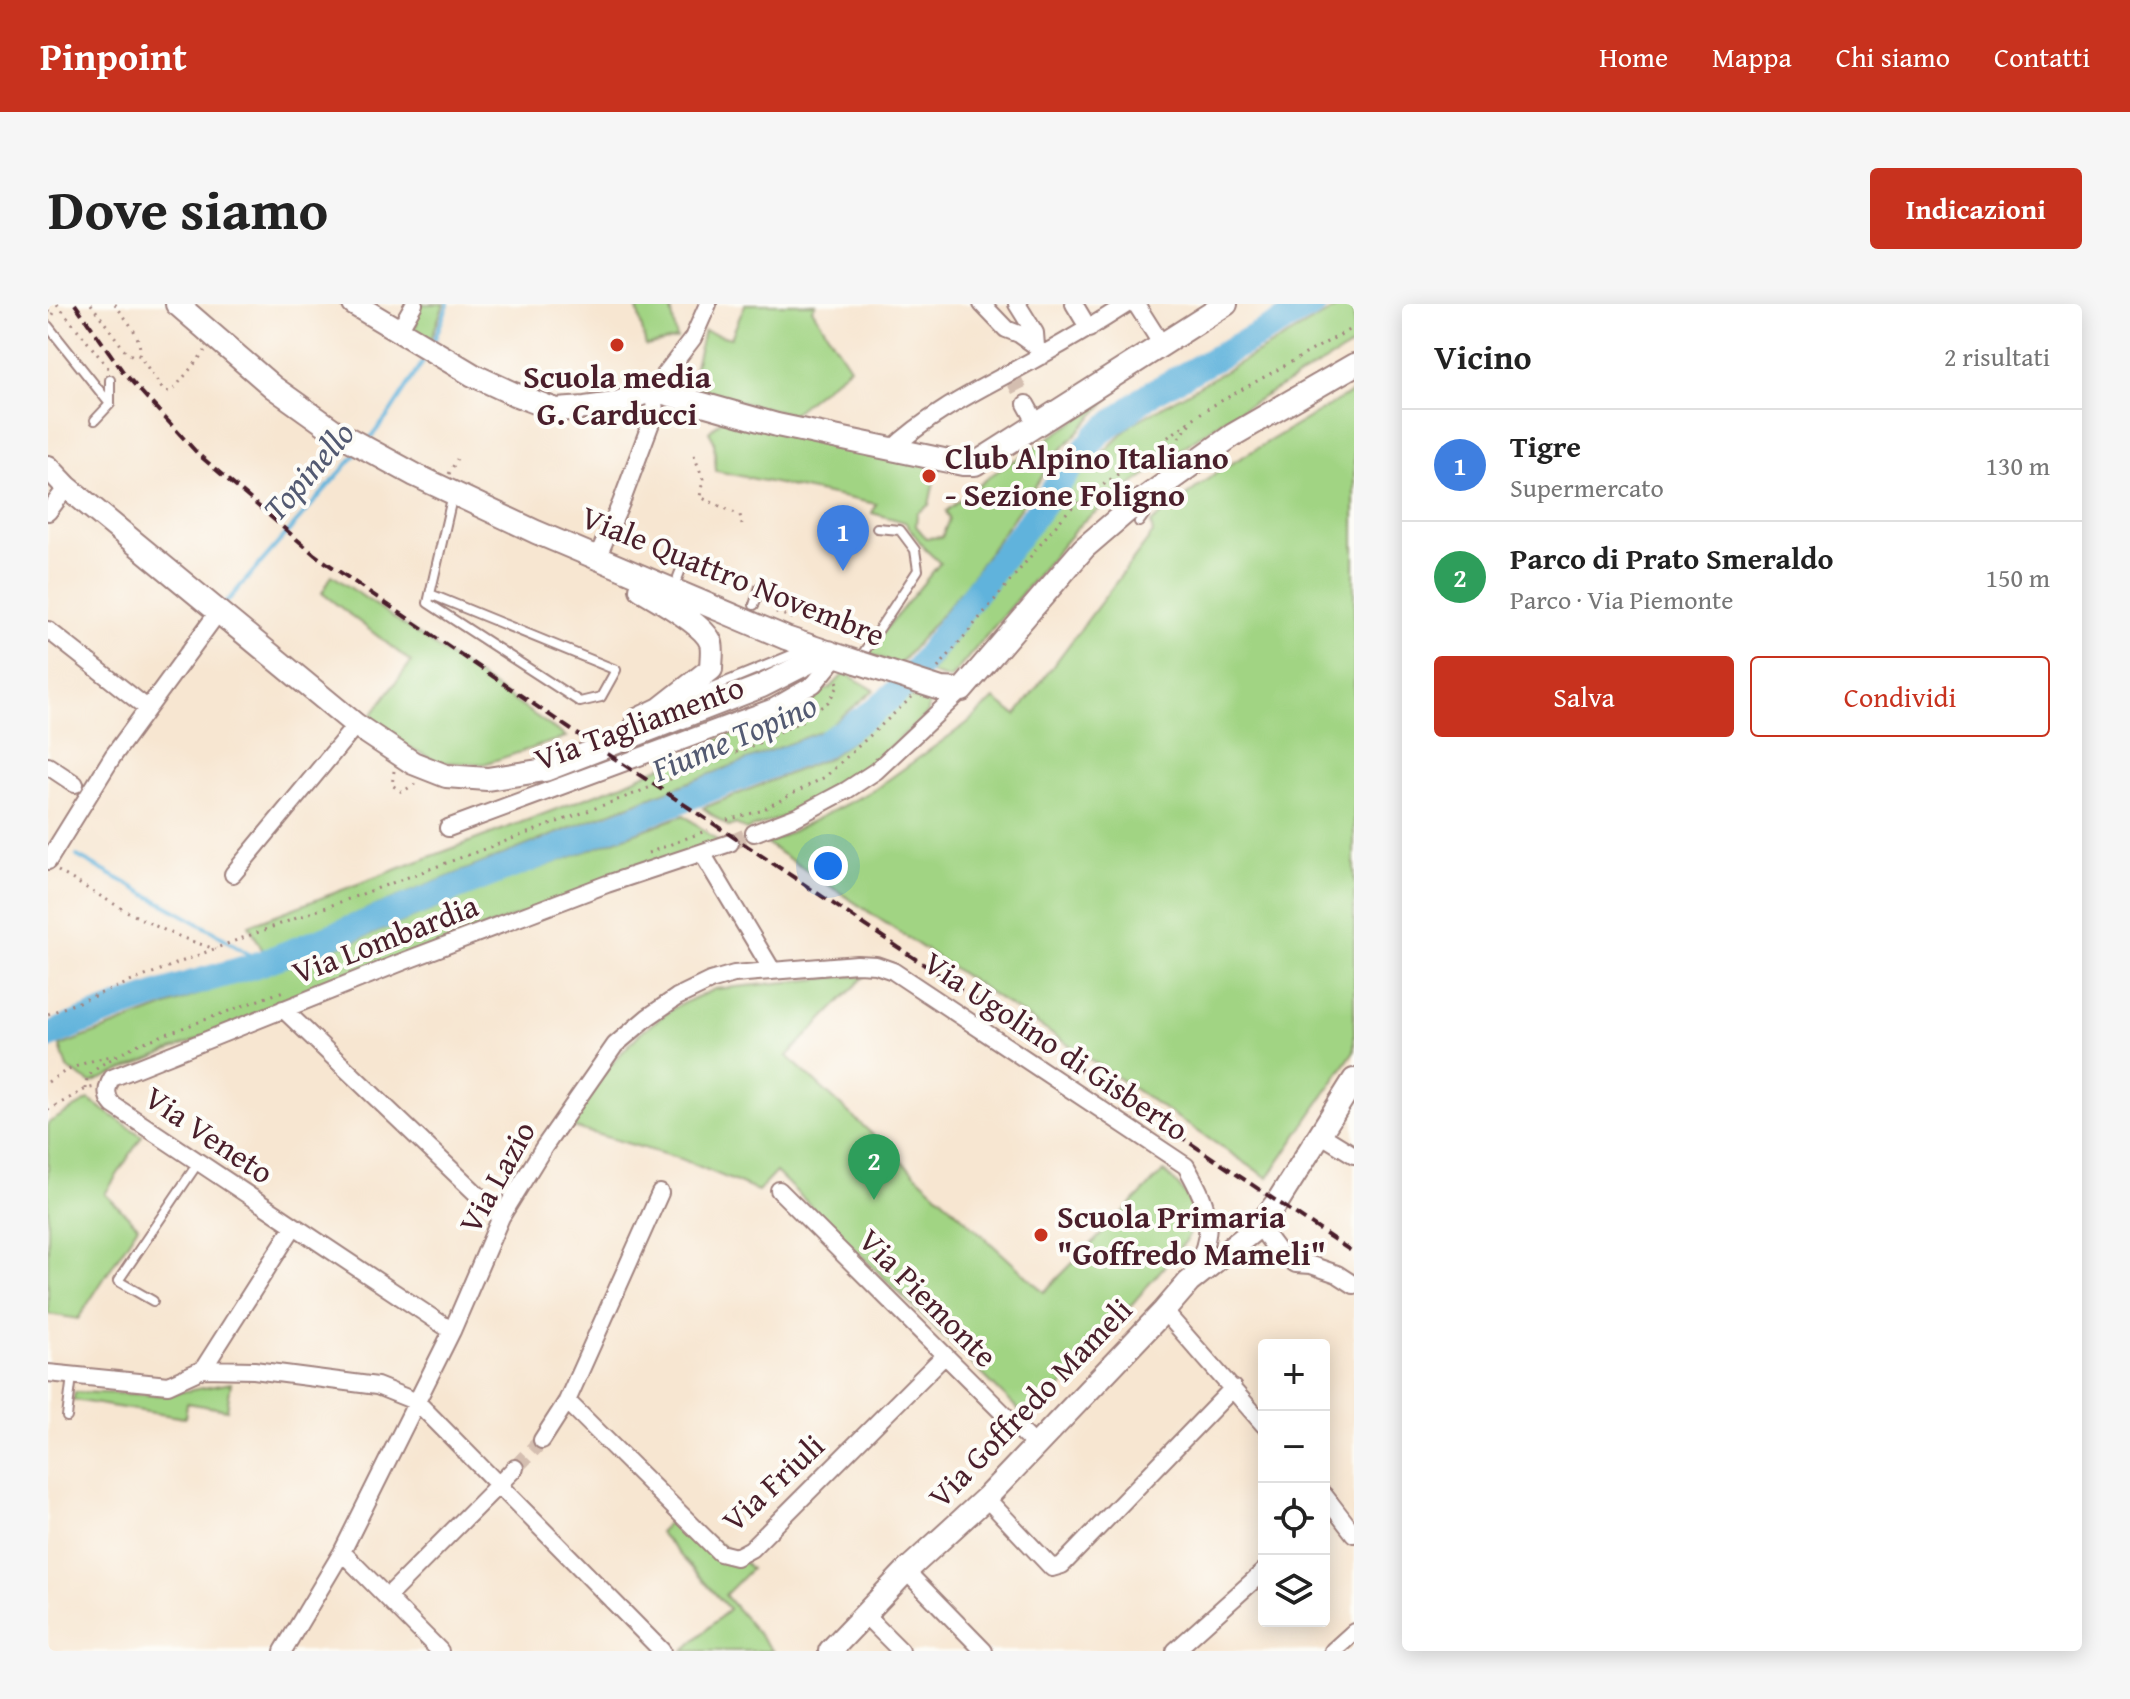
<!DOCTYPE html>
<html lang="it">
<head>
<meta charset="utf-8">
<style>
	body { margin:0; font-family:"Gentium Book Plus",serif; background:#f6f6f6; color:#222 }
	.controls { position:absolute; right:24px; bottom:24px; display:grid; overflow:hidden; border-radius:8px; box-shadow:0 4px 20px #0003 }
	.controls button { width:72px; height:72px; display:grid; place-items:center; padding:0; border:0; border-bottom:2px solid #e0e0e0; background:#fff; color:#222; font:40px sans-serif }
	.you { position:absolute; left:780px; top:562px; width:28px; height:28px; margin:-20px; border:6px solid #fff; border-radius:50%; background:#1a73e8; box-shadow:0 0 0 12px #1a73e833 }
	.badge { display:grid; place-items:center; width:52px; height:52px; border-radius:50%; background:#c8321e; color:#fff; font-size:26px; font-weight:700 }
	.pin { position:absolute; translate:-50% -66px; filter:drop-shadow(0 2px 4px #0008) }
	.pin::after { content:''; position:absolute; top:42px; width:28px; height:24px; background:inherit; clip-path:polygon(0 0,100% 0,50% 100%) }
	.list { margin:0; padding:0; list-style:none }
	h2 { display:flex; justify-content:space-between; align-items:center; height:104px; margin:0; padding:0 32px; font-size:34px }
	h2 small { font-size:26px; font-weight:400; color:#767676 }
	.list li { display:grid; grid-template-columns:52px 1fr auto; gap:24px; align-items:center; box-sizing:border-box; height:112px; padding:0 32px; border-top:2px solid #e0e0e0 }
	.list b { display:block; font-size:30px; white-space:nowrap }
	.list p { margin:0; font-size:26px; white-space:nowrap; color:#767676 }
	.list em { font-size:26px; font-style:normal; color:#767676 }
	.actions { display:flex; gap:16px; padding:24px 32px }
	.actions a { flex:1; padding:18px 0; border:2px solid #c8321e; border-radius:8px; text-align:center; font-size:28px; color:#c8321e }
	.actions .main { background:#c8321e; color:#fff }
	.icon { flex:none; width:44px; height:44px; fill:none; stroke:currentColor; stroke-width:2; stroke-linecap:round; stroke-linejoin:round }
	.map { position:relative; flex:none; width:1306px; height:1347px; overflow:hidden; border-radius:8px }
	header { display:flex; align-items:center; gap:48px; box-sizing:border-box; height:112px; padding:0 40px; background:#c8321e; color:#fff }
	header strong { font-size:38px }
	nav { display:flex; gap:44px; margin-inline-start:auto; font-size:28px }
	.intro { display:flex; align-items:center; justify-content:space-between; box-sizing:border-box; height:192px; padding:0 48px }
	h1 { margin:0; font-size:56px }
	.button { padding:20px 36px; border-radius:8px; background:#c8321e; color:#fff; font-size:28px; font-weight:700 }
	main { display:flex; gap:48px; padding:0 48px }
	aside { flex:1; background:#fff; border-radius:8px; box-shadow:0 4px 20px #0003 }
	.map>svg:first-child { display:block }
	.green { fill:#a1d483; stroke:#767a57; stroke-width:2 }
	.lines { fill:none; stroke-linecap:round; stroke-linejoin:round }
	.stream { stroke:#61b3dc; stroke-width:4 }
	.river { stroke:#61b3dc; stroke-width:26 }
	.street-tunnel { stroke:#d4beb0; stroke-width:16; stroke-dasharray:16 8; stroke-linecap:butt }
	.lane-casing { stroke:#a0827e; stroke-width:12 }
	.street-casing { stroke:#a0827e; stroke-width:20 }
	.secondary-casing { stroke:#a0827e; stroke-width:26 }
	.path { stroke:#a0827e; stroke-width:3; stroke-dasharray:2 6; stroke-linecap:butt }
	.lane { stroke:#fff; stroke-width:8 }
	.street { stroke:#fff; stroke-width:16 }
	.secondary { stroke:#fff; stroke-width:22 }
	.rail { stroke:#4a1f2b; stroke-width:4; stroke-dasharray:12 6; stroke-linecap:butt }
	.secondary-bridge-casing { stroke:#a0827e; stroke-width:26; stroke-linecap:butt }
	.secondary-bridge { stroke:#fff; stroke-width:22 }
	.poi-dot { fill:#c8321e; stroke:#fdfcf7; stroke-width:3 }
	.labels { text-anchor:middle; stroke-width:8; stroke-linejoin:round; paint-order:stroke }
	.poi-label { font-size:32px; font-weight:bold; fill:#4a1f2b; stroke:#fdfcf7; text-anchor:start }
	.street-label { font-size:32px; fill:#4a1f2b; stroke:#fdfcf7 }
	.water-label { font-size:34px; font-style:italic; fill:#535a72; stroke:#fdfcf7 }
</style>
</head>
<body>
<header>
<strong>Pinpoint</strong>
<nav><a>Home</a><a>Mappa</a><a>Chi siamo</a><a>Contatti</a></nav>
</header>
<div class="intro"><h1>Dove siamo</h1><a class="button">Indicazioni</a></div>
<main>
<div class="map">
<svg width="1306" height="1347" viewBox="0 0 1306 1347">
	<rect width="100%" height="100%" fill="#fdfcf7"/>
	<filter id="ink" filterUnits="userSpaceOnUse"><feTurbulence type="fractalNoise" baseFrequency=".0125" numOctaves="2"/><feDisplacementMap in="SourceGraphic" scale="16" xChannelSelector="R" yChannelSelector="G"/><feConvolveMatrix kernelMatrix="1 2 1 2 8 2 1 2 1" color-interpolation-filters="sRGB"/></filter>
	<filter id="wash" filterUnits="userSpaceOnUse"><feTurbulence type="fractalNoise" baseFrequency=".006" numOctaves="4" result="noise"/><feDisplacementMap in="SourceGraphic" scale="32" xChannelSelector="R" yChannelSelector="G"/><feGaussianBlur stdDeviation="1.8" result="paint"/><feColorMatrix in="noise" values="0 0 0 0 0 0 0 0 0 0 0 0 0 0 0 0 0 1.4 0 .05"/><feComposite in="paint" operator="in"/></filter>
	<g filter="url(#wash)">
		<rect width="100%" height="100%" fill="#f7e6d1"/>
		<path class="green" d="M 370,0 L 396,0 L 382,38 L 365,26 L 369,20 L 362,14 Z
			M 588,0 L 622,0 L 629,35 L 598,42 Z
			M 697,0 L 768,0 L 764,5 L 802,63 L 744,110 L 641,86 L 656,27 L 683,34 Z
			M 1295,0 L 1306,0 L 1306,41 L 1175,116 L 1123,152 L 1033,219 L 902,375 L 882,369 L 1027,176 L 1084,120 Z
			M 1306,87 L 1306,747 L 1220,874 L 719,540 L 826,486 L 918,420 L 946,395 L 968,411 L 1105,229 L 1103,219 L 1169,168 Z
			M 1061,95 L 1012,147 L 918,281 L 851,361 L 818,349 L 892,259 L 877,245 L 857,218 L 824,209 L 828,200 L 668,167 L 666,137 L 661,128 L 678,112 L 890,158 L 881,201 L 869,209 L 868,222 L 878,234 L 894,233 L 901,215 L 898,207 L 945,170 Z
			M 284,271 L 518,433 L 436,460 L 390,458 L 355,440 L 322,413 L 363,358 L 274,289 Z
			M 797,369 L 826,386 L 777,426 L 530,521 L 215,647 L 201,621 L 575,480 L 782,384 Z
			M 860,392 L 881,399 L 880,409 L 810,471 L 742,511 L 698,526 L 688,520 L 681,523 L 655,504 L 782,453 L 839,411 Z
			M 636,511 L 671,538 L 324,665 L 43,779 L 19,764 L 12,742 L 146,692 L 304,638 L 454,578 Z
			M 802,672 L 816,673 L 739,752 L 996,988 L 1116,867 C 1129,880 1147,897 1145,918 C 1145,924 1140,932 1138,937 L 983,1118 L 728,868 L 710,887 L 633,855 L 520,822 L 562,761 L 594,727 L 629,702 L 667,685 Z
			M 41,796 L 94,832 L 57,890 L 90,922 L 30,1015 L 0,1010 L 0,819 Z
			M 183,1079 L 179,1106 L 139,1099 L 137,1114 L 25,1096 L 27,1088 L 116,1091 Z
			M 628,1211 L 694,1255 L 703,1265 L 677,1291 L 725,1347 L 635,1347 L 681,1305 L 611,1228 Z"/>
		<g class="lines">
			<path class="stream" d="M 386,37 L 400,0
				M 319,138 L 340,112 L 375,58
				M 176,301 L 310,148
				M 29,552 L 166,628 L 214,659"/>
			<path class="river" d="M 0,732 C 46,711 94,695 142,680 C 166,673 190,667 214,659 L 775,441 L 826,407 L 857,381 L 1023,163 L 1049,131 L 1102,90 L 1266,0"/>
		</g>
	</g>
	<g filter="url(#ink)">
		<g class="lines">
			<path class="street-tunnel" d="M 964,72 L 978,100
				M 682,539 L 706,529
				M 467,1164 L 494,1136"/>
			<g class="lane-casing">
				<path id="lane" d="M 0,22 L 62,100 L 47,116
					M 62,76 L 62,99
					M 1091,218 L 1106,197
					M 630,273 L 637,255
					M 382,290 L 380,299 L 532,398 L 553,393 L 568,366 L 382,290 L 405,190
					M 706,301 L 712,283
					M 810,357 L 870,266 L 867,246 L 852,226 L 829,224
					M 641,393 L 758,345
					M 105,997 L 70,977 L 150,859
					M 19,1113 L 24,1072"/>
			</g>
			<g class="street-casing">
				<path id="street" d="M 934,0 L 958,25 L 971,30 L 988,42 L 994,52
					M 969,0 L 987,29 L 988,42
					M 1026,0 L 1041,25
					M 1088,0 L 1114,41
					M 351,26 L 366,0
					M 978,100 L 989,120
					M 843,146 C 887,104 942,81 994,51 C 1023,35 1051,18 1079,0
					M 0,208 L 19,183
					M 550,252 L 573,199 L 607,108 L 605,86 L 645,34 L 660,0
					M 0,326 L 99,404
					M 0,462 L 27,480
					M 400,524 L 726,403 L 766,380 L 790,351
					M 706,529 L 750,512 L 799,486 L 828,467 L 914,386
					M 654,549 L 724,666
					M 0,557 L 65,452 L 171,307
					M 185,570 L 308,421
					M 235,705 L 453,913
					M 1272,830 L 1306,851
					M 731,886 L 988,1142
					M 1211,922 L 1231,949 L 1248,960 L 1263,961 L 1289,970 L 1306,981
					M 1116,1007 L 1216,1121
					M 404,1027 L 65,801 C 57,792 58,784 64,774 L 354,658 L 559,580 L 682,539
					M 155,1065 L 206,1066 L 329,1082 L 369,1098 L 614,1347
					M 0,1069 L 120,1081 L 155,1065 L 246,922
					M 519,1097 L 672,1249 L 688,1253 L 703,1245 L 897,1051
					M 494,1136 L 519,1097 L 612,889
					M 1276,1191 L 1306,1230
					M 938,1194 L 1004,1264 L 1014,1261 L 1185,1084
					M 294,1248 L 392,1347
					M 858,1267 L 936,1347
					M 339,1293 L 467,1164
					M 816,1310 L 853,1347
					M 235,1347 L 294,1248 L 404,1027 L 453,913 L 496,843 L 567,741 L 600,713 L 629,693 L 662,677 L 686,670 L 809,660 L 828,661 L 845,667 L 1138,862 C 1164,908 1168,926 1143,973
					M 1127,1347 L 1216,1267
					M 1285,1347 L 1306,1328"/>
			</g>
			<g class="secondary-casing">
				<path id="secondary" d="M 129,0 L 225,83 L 288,128 L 367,171 L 488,228 L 738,334 L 809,358
					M 306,0 L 425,71 L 466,90 L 508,106 L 537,104 L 566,100 L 605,86 L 729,121 L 915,160 L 927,160 L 1178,0
					M 0,163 L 19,183 L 308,421 L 365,459 L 398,472 L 439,475 L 497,466 L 714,382 L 781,348
					M 893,385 L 914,386 L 1036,244 L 1079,207 L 1185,131 L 1306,61
					M 589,416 L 612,405 L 663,365 C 663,358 665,346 663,339 C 657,321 610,295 593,285
					M 782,1347 L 858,1267 L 938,1194 L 1116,1007 L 1141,978 L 1211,922 L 1230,897 L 1306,776"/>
			</g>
			<path class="path" d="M 9,0 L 62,66
				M 43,0 L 78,48 L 85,52 L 91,51 L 115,86 L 121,88 L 126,85 L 157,47
				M 67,0 C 76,14 96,33 91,51
				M 0,7 L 4,12 L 9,4
				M 646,151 L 655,175 L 652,193 L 692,211 L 694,221
				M 1113,160 L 1120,147 L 1144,118
				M 401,170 L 409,155
				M 728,308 L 747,315
				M 890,364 L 1021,206 L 1157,106 L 1306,23
				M 346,467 L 344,481 L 354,488 L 367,480
				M 679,516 L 712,507 L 777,473 L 864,393
				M 600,549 L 660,526
				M 10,567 C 63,598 108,628 168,645
				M 0,710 L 189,636 L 583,491 L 711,439 L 755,416 L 780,398 L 791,381 L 788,375
				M 0,778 C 21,763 43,756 68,751
				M 38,785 L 39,773 L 53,761 L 88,741 L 238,686
				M 0,806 L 38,785 L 47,783"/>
			<use href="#lane" class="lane"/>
			<use href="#street" class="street"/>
			<use href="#secondary" class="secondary"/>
			<path class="rail" d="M 27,0 L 76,69 L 150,150 L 267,251 L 522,425 L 699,542 L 1306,949"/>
			<g class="secondary-bridge-casing">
				<path id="secondary-bridge" d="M 809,358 L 893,385"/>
			</g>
			<use href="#secondary-bridge" class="secondary-bridge"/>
		</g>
	</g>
	<g class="poi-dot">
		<circle cx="569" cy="41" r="8"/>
		<circle cx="881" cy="172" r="8"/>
		<circle cx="993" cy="931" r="8"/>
	</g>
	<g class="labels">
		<g class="poi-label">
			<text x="569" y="84" text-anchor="middle">Scuola media<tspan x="569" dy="37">G. Carducci</tspan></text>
			<text x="897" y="165">Club Alpino Italiano<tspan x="897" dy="37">- Sezione Foligno</tspan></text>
			<text x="1009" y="924">Scuola Primaria<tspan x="1009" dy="37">"Goffredo Mameli"</tspan></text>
		</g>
		<g class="street-label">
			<text transform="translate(685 272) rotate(22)" y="11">Viale Quattro Novembre</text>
			<text transform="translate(591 419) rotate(-20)" y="11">Via Tagliamento</text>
			<text transform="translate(337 635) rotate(-21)" y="11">Via Lombardia</text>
			<text transform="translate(1008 742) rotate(34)" y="11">Via Ugolino di Gisberto</text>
			<text transform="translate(161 831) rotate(34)" y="11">Via Veneto</text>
			<text transform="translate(449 873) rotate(-61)" y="11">Via Lazio</text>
			<text transform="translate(880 994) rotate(45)" y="11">Via Piemonte</text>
			<text transform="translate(982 1099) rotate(-46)" y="11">Via Goffredo Mameli</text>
			<text transform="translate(725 1179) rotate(-43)" y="11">Via Friuli</text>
		</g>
		<g class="water-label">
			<text transform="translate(260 167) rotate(-49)" y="12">Topinello</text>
			<text transform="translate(686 433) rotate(-23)" y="12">Fiume Topino</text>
		</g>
	</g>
</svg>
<div class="controls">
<button>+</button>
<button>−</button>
<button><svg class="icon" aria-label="locate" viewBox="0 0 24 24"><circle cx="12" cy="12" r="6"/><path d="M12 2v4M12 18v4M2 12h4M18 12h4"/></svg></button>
<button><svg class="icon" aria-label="layers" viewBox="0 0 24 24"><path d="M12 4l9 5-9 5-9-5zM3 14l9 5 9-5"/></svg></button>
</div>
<div class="you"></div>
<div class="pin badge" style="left:795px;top:267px;background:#3f7fe0">1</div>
<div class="pin badge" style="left:826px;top:896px;background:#2e9e5b">2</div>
</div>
<aside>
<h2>Vicino<small>2 risultati</small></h2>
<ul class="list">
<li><span class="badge" style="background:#3f7fe0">1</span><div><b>Tigre</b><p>Supermercato</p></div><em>130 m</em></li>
<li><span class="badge" style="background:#2e9e5b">2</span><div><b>Parco di Prato Smeraldo</b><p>Parco · Via Piemonte</p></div><em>150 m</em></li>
</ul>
<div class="actions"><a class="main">Salva</a><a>Condividi</a></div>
</aside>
</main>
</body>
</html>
